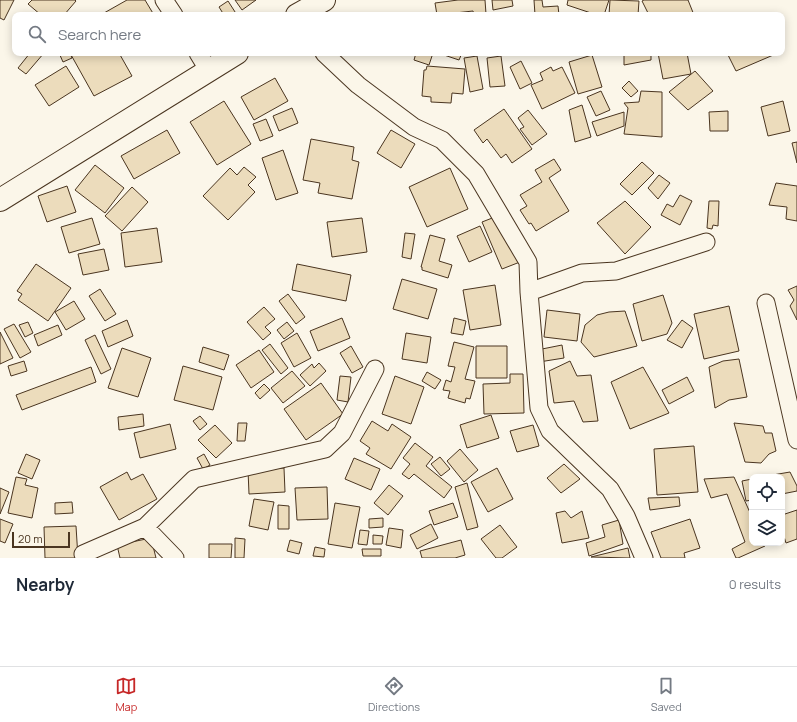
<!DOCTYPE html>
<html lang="en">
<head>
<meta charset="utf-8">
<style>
	body { margin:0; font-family:Manrope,sans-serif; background:#f2f2f3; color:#1f2937 }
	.controls { position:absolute; right:12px; bottom:12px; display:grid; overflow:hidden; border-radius:8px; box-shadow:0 2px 10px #0003 }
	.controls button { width:36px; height:36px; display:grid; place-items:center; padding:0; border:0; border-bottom:1px solid #e0e1e3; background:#fff; color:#1f2937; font:20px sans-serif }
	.scale { position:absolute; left:12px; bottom:10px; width:58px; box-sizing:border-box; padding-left:4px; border:2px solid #4a3520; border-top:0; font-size:11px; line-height:14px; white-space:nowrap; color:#4a3520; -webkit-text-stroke:3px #fbf6e9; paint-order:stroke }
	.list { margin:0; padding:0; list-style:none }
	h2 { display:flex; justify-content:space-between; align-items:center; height:52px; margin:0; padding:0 16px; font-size:17px }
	h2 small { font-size:13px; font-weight:400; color:#747a83 }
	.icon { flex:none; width:22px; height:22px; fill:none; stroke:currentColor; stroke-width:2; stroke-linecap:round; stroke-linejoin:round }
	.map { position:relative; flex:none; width:797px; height:558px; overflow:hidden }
	.search { position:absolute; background:#fff; box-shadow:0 2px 10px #0003; left:12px; right:12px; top:12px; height:44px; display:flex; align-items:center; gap:10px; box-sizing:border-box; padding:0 14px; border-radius:8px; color:#747a83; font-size:15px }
	.sheet { height:108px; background:#fff }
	nav { display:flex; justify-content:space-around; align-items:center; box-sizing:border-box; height:56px; border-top:1px solid #e0e1e3; background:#fff; font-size:11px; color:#747a83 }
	nav a { display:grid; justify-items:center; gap:2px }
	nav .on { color:#c62828 }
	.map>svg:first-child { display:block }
	.building { fill:#ecdcbc; stroke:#4a3520 }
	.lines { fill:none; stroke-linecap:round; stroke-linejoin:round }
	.street-casing { stroke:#4a3520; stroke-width:19 }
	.primary-casing { stroke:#4a3520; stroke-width:24 }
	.street { stroke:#fbf6e9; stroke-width:17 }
	.primary { stroke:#fbf6e9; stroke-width:22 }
</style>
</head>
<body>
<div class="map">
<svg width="797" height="558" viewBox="0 0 797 558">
	<rect width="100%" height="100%" fill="#fbf6e9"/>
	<path class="building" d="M 0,0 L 14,0 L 4,20 L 0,18 Z
		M 32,0 L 75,0 L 76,1 L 64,15 L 41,15 L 28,4 Z
		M 127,0 L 145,0 L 154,15 L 105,15 L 104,13 Z
		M 235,0 L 256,0 L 242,10 Z
		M 458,0 L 485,0 L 486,14 L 474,15 L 473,11 L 437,15 L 435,3 Z
		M 492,0 L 512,0 L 513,6 L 493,10 Z
		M 534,0 L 542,0 L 543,7 L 558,6 L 559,15 L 535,15 Z
		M 568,0 L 609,0 L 604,15 L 597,15 L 567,5 Z
		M 610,0 L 639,1 L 638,15 L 609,15 Z
		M 644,0 L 688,0 L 694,15 L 649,15 L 642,1 Z
		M 228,1 L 237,15 L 224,15 L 219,7 Z
		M 30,53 L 44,53 L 26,74 L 18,68 Z
		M 59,53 L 70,53 L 72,58 L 63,62 Z
		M 70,53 L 119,53 L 132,76 L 94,96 Z
		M 416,53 L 433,53 L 429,65 L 414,60 Z
		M 445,53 L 462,53 L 459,60 L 444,55 Z
		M 624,53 L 651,53 L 651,60 L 624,65 Z
		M 658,53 L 687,53 L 691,74 L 663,79 Z
		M 727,53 L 778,53 L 736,71 Z
		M 592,55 L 602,87 L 578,94 L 569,62 Z
		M 477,56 L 483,89 L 470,92 L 464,58 Z
		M 501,56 L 505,86 L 490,87 L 487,58 Z
		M 521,61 L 532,83 L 520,89 L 510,67 Z
		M 66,66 L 79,87 L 49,106 L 35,85 Z
		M 427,66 L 465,69 L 463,94 L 452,93 L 451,103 L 431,102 L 431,97 L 422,96 L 424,70 L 426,70 Z
		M 551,67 L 553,71 L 562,67 L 575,93 L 542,109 L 531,85 L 543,80 L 540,73 Z
		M 695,71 L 713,91 L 688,110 L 669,92 Z
		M 275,78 L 288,101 L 254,120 L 241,97 Z
		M 629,81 L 638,91 L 631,97 L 622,88 Z
		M 601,91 L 610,110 L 596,116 L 587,97 Z
		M 641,91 L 662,92 L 662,137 L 624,134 L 628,108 L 624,103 L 639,102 Z
		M 224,101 L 251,144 L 217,165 L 190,122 Z
		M 783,101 L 790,131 L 768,136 L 761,107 Z
		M 582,105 L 591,137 L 575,142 L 569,110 Z
		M 292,108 L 298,123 L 279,131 L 273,116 Z
		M 504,109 L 532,149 L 512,163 L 506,154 L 501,158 L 487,139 L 483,143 L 474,130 Z
		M 528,110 L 547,134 L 532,145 L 520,129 L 524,127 L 518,118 Z
		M 728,111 L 728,131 L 710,131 L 709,112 Z
		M 624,112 L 624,126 L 597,136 L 592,122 Z
		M 266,119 L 273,136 L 260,141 L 253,124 Z
		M 167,130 L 180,153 L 134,179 L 121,156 Z
		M 391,130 L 415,144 L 401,168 L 377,153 Z
		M 311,139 L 354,147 L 352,160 L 359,162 L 352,199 L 318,193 L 320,183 L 303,180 Z
		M 797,142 L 797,163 L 792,143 Z
		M 283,150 L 298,193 L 276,200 L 262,158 Z
		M 554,159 L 561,170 L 549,178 L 569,211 L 536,231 L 531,223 L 529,224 L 520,210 L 527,206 L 520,195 L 542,182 L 535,170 Z
		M 642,162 L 654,173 L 632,195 L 620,184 Z
		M 95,165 L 124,188 L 105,213 L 75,190 Z
		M 244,167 L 256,177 L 248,185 L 255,192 L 228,220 L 203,196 L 230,168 L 237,175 Z
		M 450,168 L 468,209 L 427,227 L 409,187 Z
		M 659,175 L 670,183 L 658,199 L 648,188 Z
		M 776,183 L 797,186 L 797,221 L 786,219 L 787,207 L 769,205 Z
		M 67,186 L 76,212 L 47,222 L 38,196 Z
		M 132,187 L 148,202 L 122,231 L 105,216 Z
		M 680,195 L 692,201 L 680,225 L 661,215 L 667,204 L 673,207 Z
		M 625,201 L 651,227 L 625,254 L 597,223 Z
		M 709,201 L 719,201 L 718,226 L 713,225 L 712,229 L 707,228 Z
		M 500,215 L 520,262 L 502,269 L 482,222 Z
		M 92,218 L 100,244 L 69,253 L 61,227 Z
		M 362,218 L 367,252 L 332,257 L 327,222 Z
		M 480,226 L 492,252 L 469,262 L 457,236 Z
		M 157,228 L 162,262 L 125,267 L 121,233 Z
		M 405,233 L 415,234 L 411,259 L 402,257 Z
		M 430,235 L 445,239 L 439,261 L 452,265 L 448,278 L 422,270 L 422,267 L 421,267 Z
		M 104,249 L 109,270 L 83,275 L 78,254 Z
		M 36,264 L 71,288 L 48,321 L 18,300 L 22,294 L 17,291 Z
		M 297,264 L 351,275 L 346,301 L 292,290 Z
		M 402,279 L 437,289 L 428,319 L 393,309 Z
		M 495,285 L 501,325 L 470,330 L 463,290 Z
		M 797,286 L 797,320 L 790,306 L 794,300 L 788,290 Z
		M 100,289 L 116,314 L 105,321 L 89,296 Z
		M 288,294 L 305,317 L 296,324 L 279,301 Z
		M 663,295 L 672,323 L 667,334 L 642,341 L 633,304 Z
		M 74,301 L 85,319 L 66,330 L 55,312 Z
		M 729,306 L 739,351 L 704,359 L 694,314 Z
		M 264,307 L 275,319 L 265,327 L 271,333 L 263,340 L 247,322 Z
		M 547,310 L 580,314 L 577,341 L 544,337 Z
		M 625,311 L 637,346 L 594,357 L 581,342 L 585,325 L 597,315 L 609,312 Z
		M 342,318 L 350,338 L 318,351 L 310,331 Z
		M 454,318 L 466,321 L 463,335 L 451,333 Z
		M 127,320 L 133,336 L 108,347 L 102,331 Z
		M 682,320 L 693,328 L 682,348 L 667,340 Z
		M 28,322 L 33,333 L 25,337 L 19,325 Z
		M 287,322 L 294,331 L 284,339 L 277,330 Z
		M 14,324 L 31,352 L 20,358 L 4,329 Z
		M 58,325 L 62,335 L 38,346 L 34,335 Z
		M 0,332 L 13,358 L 0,364 Z
		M 297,333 L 311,358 L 294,367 L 281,343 Z
		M 406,333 L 431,337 L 427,363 L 402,359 Z
		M 95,335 L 111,369 L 101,374 L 85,340 Z
		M 454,342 L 474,347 L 465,379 L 475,381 L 470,399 L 466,398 L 465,403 L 448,398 L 450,391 L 443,390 L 446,380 L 451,382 L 455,367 L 448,366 Z
		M 270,344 L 288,368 L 281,374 L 262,350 Z
		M 562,345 L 564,358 L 539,362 L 537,350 Z
		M 351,346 L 363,367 L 352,373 L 340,353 Z
		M 476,346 L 507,346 L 507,378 L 476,378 Z
		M 203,347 L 229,355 L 224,370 L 199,362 Z
		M 122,348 L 151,358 L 138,397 L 108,388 Z
		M 259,350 L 274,372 L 251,388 L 236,365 Z
		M 739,359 L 747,397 L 729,400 L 715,408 L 709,367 L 723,361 Z
		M 24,361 L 27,371 L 11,376 L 8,366 Z
		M 570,361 L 577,376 L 591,375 L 598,421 L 583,422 L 574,401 L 554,403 L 549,371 Z
		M 319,363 L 326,371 L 310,386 L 300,375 L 312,364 L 314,368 Z
		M 183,366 L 222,377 L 213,410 L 174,400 Z
		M 91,367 L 96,382 L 22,410 L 16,395 Z
		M 643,367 L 669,413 L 630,429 L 611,382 Z
		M 292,371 L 305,386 L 283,403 L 271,388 Z
		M 427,372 L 441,380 L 435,389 L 422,381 Z
		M 510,374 L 523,374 L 524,413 L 484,414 L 483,384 L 510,383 Z
		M 340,376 L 351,377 L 348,402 L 337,400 Z
		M 395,376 L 424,387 L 411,424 L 382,414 Z
		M 687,377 L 694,391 L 669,404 L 662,390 Z
		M 321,383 L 343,414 L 306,440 L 284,409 Z
		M 264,384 L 270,390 L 260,399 L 255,393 Z
		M 143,414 L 144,426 L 119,430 L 118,417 Z
		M 491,415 L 499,438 L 467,448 L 460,425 Z
		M 200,416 L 207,424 L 200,430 L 193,421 Z
		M 372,421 L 388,431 L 392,424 L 411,437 L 391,469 L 366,454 L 370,448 L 360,441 Z
		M 238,423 L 247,423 L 245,441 L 237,441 Z
		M 734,423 L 763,426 L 765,433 L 772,433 L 776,451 L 769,454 L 761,463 L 745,462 Z
		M 170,424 L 176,449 L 140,458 L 134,433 Z
		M 215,425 L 232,443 L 216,458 L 198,440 Z
		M 533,425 L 539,446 L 517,452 L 510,431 Z
		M 415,443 L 433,457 L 426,466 L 452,487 L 444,498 L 414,474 L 409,479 L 402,474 L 410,464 L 403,458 Z
		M 694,446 L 698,492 L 657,495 L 654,449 Z
		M 460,449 L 478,470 L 464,482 L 447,461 Z
		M 26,454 L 40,460 L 32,479 L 18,473 Z
		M 204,454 L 210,465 L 203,469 L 197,458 Z
		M 440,457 L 450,469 L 441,476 L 431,464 Z
		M 354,458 L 380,469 L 371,490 L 345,479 Z
		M 564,464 L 580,479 L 561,493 L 547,478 Z
		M 284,468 L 285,492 L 249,494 L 248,470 Z
		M 497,468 L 513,499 L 488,512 L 471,482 Z
		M 127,472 L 131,480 L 143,474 L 157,499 L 119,520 L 100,487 Z
		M 790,472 L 797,486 L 797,491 L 782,494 L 782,477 L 761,477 Z
		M 16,477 L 27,479 L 25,485 L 38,488 L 32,518 L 8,513 Z
		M 734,477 L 752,517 L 752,543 L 764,543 L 765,546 L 738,558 L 736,558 L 732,549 L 745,542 L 727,494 L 711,498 L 704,479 Z
		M 752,479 L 752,500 L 746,501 L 742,481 Z
		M 467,483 L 478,527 L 467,530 L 455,487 Z
		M 389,485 L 403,496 L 388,515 L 374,503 Z
		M 327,487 L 328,519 L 297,520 L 295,488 Z
		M 0,488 L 9,492 L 0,514 Z
		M 679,497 L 680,506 L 650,510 L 648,498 Z
		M 254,499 L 274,502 L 268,530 L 249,526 Z
		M 72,502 L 73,513 L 55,514 L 55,503 Z
		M 335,503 L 360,507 L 352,548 L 328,544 Z
		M 453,503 L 458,517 L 434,525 L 429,511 Z
		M 278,505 L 289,506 L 289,529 L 278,529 Z
		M 797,510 L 797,539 L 786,543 L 782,530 L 782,515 Z
		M 565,511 L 571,518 L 582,511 L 589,538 L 562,543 L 556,513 Z
		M 383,518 L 383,527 L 369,528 L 369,519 Z
		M 0,519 L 13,524 L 5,543 L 0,541 Z
		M 690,519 L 700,548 L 684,553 L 685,558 L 661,558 L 651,532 Z
		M 619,520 L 623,544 L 589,556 L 586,543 L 605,537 L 602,525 Z
		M 431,524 L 438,538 L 417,549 L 410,535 Z
		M 500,525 L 517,547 L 502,558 L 496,558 L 481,539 Z
		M 76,526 L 78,558 L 45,558 L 44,527 Z
		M 389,528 L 403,530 L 401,548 L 386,545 Z
		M 360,530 L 369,531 L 367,545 L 358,544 Z
		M 373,535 L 383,536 L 382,544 L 373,544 Z
		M 151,538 L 156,558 L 120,558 L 117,545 Z
		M 235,538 L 245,539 L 244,558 L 235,558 Z
		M 290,540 L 302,543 L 299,554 L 287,551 Z
		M 461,540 L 465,555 L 455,558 L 422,558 L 420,551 Z
		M 209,544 L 232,544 L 231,558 L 209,558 Z
		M 315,547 L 325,549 L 324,557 L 313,556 Z
		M 628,548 L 630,558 L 591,557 Z
		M 362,549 L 381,549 L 381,556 L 363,556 Z"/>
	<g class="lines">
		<g class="street-casing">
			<path id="street" d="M 164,0 L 174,15
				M 198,53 L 209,71
				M 324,53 L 358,85 L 414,127 L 442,140 L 476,174 L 528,262 L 529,292 L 539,408 L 550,431 L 610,489 L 626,516 L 644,558
				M 529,292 L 582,273 L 616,271 L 706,242
				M 766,303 L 797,440
				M 145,527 L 175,558
				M 83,554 L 145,527 L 194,479 L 325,449 L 342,433 L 375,369"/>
		</g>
		<g class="primary-casing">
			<path id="primary" d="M 297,15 L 324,0
				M 0,200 L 237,53"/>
		</g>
		<use href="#street" class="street"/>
		<use href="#primary" class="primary"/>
	</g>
</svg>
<div class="controls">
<button><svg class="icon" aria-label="locate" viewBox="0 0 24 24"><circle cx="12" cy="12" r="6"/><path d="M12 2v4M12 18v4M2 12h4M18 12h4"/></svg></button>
<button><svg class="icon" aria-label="layers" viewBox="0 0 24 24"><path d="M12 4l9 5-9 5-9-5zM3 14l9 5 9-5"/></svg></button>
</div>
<div class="scale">20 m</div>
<div class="search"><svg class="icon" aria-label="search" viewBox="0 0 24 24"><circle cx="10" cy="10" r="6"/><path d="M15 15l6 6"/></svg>Search here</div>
</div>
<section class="sheet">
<h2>Nearby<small>0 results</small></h2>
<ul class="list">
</ul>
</section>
<nav>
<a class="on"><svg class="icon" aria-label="map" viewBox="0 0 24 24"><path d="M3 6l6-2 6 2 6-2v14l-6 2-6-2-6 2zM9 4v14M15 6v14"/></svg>Map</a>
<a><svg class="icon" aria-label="directions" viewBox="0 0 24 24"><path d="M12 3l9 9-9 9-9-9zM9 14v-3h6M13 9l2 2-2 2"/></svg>Directions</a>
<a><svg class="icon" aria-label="saved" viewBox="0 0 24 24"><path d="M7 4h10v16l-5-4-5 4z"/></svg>Saved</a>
</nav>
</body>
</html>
